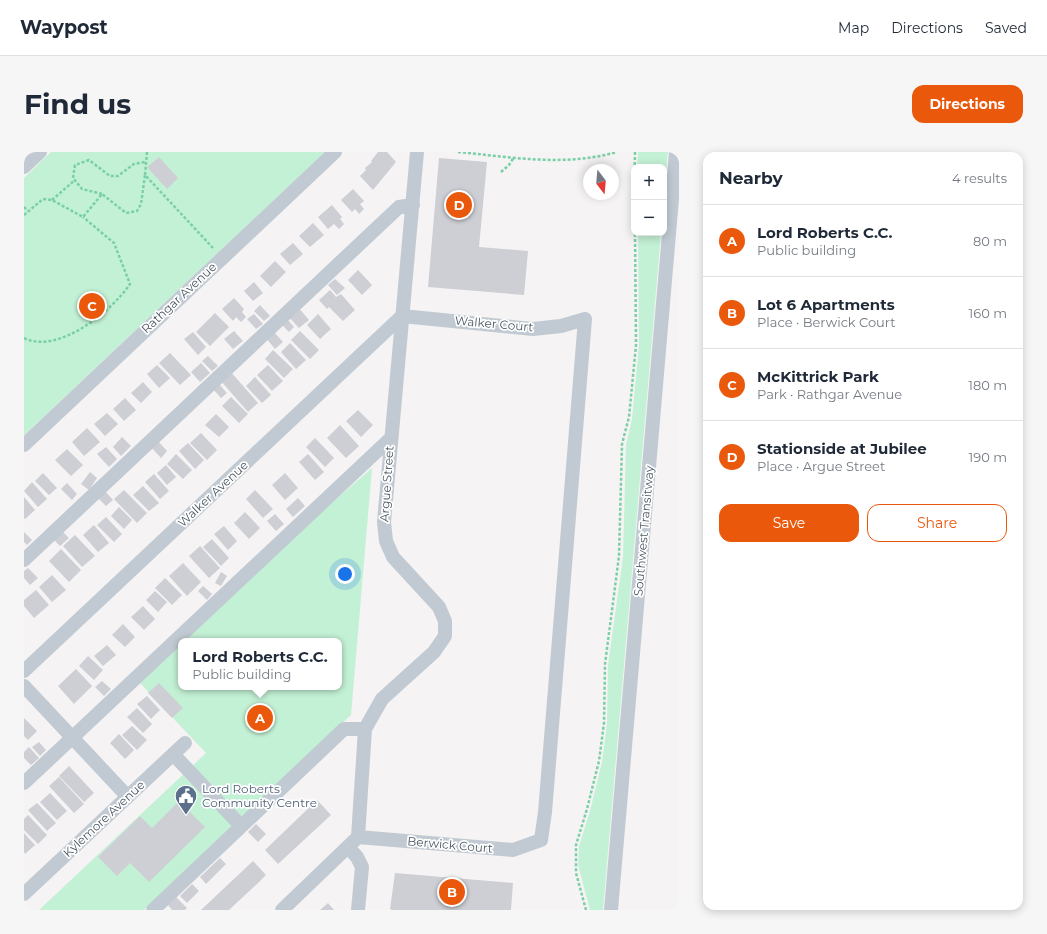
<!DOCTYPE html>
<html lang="en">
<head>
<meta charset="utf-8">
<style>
	body { margin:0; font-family:Montserrat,sans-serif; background:#f6f6f7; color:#1f2937 }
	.controls { position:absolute; right:12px; top:12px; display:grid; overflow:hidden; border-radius:8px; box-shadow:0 2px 10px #0003 }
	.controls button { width:36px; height:36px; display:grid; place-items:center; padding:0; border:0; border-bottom:1px solid #e0e1e3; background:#fff; color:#1f2937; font:20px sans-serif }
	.compass { position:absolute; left:559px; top:12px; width:36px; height:36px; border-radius:50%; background:#fff; box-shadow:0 2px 10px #0003; rotate:164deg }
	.you { position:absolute; left:321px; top:422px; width:14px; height:14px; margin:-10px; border:3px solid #fff; border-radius:50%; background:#1a73e8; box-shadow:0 0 0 6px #1a73e833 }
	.badge { display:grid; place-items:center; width:26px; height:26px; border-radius:50%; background:#ea580c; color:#fff; font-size:13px; font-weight:700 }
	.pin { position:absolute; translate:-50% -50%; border:2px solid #fff; box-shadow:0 1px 4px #0006 }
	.popup { position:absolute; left:154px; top:486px; width:164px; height:52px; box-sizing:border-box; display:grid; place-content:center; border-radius:8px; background:#fff; filter:drop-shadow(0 1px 3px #0005); font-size:13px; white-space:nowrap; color:#747a83 }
	.popup b { font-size:15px; color:#1f2937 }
	.popup::after { content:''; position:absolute; left:50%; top:100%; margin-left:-8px; border:8px solid transparent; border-top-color:#fff }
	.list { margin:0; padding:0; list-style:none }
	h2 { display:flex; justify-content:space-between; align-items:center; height:52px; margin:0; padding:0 16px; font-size:17px }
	h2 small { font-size:13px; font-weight:400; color:#747a83 }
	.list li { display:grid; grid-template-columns:26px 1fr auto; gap:12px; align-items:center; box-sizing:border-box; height:72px; padding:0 16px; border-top:1px solid #e0e1e3 }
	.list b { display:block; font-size:15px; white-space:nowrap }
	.list p { margin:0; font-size:13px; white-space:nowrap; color:#747a83 }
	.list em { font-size:13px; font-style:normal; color:#747a83 }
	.actions { display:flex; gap:8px; padding:12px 16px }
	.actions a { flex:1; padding:9px 0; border:1px solid #ea580c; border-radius:12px; text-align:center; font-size:14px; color:#ea580c }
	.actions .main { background:#ea580c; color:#fff }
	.map { position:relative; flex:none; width:655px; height:758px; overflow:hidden; border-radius:12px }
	header { display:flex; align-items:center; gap:24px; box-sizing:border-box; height:56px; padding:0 20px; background:#fff; border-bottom:1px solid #e0e1e3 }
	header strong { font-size:19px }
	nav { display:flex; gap:22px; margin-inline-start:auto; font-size:14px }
	.intro { display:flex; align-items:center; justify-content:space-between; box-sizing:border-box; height:96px; padding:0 24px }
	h1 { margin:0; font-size:28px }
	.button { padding:10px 18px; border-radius:12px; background:#ea580c; color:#fff; font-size:14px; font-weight:700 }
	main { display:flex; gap:24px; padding:0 24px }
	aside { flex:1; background:#fff; border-radius:12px; box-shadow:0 2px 10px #0003 }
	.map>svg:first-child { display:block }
	.green { fill:#c3f1d5 }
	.building { fill:#cdcfd5 }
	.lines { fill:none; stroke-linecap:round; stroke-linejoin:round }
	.path { stroke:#7ad0a6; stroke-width:2.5; stroke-dasharray:3 2; stroke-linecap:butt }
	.minor { stroke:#c1cad2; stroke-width:14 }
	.labels { text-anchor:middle; stroke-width:3.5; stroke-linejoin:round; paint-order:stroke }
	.street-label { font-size:12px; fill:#4a5661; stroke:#fff }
	.service-label { font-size:12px; fill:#4e5e75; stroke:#fff; text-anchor:start }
</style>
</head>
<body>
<header>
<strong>Waypost</strong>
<nav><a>Map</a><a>Directions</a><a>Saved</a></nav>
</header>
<div class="intro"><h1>Find us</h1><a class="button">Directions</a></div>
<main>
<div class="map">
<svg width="655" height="758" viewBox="0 0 655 758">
	<rect width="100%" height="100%" fill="#f5f3f3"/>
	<path class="green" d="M 27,0 L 301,0 L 0,283 L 0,26 Z
		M 614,0 L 644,0 L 640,42 L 640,15 L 613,15 Z
		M 614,81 L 637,81 L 579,758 L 566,758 L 554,713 L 555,694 L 566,659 L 578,610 L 583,572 L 584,513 L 599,405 L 602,293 L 608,267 L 615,193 Z
		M 348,316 L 327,563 L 120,758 L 15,758 L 182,601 L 116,531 L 157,492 L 157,535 L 315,535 L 315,489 L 160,489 L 287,369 Z"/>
	<path class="building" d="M 354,0 L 363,0 L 372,10 L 349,38 L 336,24 L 342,18 L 341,16 L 348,10 L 347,9 Z
		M 135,5 L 154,26 L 143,37 L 123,15 Z
		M 415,6 L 463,10 L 455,95 L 504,99 L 500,143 L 404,135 Z
		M 329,37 L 340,49 L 336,52 L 340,57 L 335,62 L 331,57 L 328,60 L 317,48 Z
		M 308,53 L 318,65 L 316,67 L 320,72 L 315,77 L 310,72 L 304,77 L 294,65 Z
		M 289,71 L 300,83 L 286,95 L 275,84 Z
		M 269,91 L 279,102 L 266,113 L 256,102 Z
		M 251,109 L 262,120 L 247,135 L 236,124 Z
		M 334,118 L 348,133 L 338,143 L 324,128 Z
		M 311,127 L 321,136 L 313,143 L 304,133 Z
		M 230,130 L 239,141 L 229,149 L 220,139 Z
		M 306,138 L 312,145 L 317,142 L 331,158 L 319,169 L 305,155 L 303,157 L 295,148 Z
		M 210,146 L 220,157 L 218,160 L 222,165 L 217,170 L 212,165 L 209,169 L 198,157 Z
		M 236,153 L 246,164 L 240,169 L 230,159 Z
		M 274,155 L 285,168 L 275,176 L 264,164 Z
		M 191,161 L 205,175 L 186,194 L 172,180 Z
		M 230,162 L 239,172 L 232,177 L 223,167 Z
		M 294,162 L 307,177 L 296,187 L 283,173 Z
		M 263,167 L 270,175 L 265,180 L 257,172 Z
		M 210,179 L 219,189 L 209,197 L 200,187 Z
		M 276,179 L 295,198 L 286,207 L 267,188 Z
		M 169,180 L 182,195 L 174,203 L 160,187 Z
		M 250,180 L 259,190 L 251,197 L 242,186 Z
		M 266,191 L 282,208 L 272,217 L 257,200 Z
		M 249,198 L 269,217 L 260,226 L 241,207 Z
		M 146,201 L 167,223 L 156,233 L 135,211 Z
		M 184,204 L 194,214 L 188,219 L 178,209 Z
		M 177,211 L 186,221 L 176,230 L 167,220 Z
		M 133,213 L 146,226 L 135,236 L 123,222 Z
		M 244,213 L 259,229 L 248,239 L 233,223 Z
		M 206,219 L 234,251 L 224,260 L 196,228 Z
		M 231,225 L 247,243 L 238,251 L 222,234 Z
		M 119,230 L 128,240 L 117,251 L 107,241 Z
		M 194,231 L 203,241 L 197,246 L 188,236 Z
		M 207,245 L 224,262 L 215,271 L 198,254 Z
		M 101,246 L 112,258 L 100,269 L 89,257 Z
		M 334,258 L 349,273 L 337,285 L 322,269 Z
		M 83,261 L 94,272 L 81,284 L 70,272 Z
		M 192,262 L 205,275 L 195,285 L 181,273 Z
		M 316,273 L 335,294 L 322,306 L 303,286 Z
		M 63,276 L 76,290 L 60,304 L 48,290 Z
		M 177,281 L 193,298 L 183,308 L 166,291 Z
		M 98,285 L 107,294 L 97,304 L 89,295 Z
		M 291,286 L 310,306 L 301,315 L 282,295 Z
		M 133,288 L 143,299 L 137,306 L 126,294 Z
		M 164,291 L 180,308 L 171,317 L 155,299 Z
		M 82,295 L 93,307 L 85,315 L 73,302 Z
		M 43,297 L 59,313 L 47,324 L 31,308 Z
		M 152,302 L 168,318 L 159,327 L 143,312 Z
		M 284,302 L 300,320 L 291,328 L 275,310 Z
		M 142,313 L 152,325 L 143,333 L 133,321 Z
		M 66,320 L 73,326 L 65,338 L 57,332 Z
		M 19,321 L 33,336 L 25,343 L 11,329 Z
		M 261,321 L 274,336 L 261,348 L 248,333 Z
		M 130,322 L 145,339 L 136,347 L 121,330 Z
		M 8,330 L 23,347 L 14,355 L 0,339 Z
		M 43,331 L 53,342 L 48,348 L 37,337 Z
		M 119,334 L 135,351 L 125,359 L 109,343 Z
		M 100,338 L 123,361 L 113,371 L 90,347 Z
		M 231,338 L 249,357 L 239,366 L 222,347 Z
		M 81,339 L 89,348 L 82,354 L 74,346 Z
		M 0,345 L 11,358 L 1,367 L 0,366 Z
		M 274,346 L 281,354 L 269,365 L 262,357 Z
		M 95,355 L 108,368 L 100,377 L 87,364 Z
		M 221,360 L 236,376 L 225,387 L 210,371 Z
		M 251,362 L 260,372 L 252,379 L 243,369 Z
		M 82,365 L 98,382 L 90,390 L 73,373 Z
		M 70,373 L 85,391 L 74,400 L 59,383 Z
		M 200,374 L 213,389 L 204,398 L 190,382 Z
		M 38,379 L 45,386 L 36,394 L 29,387 Z
		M 0,380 L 8,388 L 3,393 L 0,390 Z
		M 51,383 L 71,404 L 58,415 L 39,394 Z
		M 188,387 L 205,406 L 197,414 L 179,395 Z
		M 176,394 L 196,416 L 185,426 L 165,404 Z
		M 37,397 L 57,418 L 45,430 L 25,409 Z
		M 159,411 L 177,430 L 163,444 L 145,424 Z
		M 4,416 L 14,426 L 6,433 L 0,426 L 0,419 Z
		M 197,420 L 203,424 L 197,434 L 191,431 Z
		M 28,423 L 42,438 L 28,450 L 15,435 Z
		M 141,426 L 158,443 L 148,453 L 131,436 Z
		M 179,434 L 188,442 L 183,448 L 174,439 Z
		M 12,438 L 25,453 L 10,466 L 0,454 L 0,448 Z
		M 131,439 L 143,450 L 134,460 L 122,448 Z
		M 119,454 L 131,467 L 120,478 L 107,465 Z
		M 99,472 L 111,485 L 101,495 L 88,483 Z
		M 83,493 L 92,503 L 79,514 L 70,504 Z
		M 64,504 L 79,518 L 70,528 L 55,514 Z
		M 52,517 L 68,534 L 50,552 L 34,534 Z
		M 78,529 L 87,537 L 80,544 L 71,535 Z
		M 135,531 L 159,556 L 148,566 L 124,541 Z
		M 123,544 L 136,558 L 127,567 L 113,552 Z
		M 113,556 L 128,572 L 119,581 L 103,565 Z
		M 0,566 L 13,579 L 4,588 L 0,584 Z
		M 108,574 L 123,588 L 113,598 L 98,583 Z
		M 95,582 L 110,598 L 101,607 L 86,591 Z
		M 15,590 L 22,598 L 16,604 L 8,595 Z
		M 5,595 L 15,606 L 7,613 L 0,606 L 0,600 Z
		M 45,614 L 70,641 L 60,650 L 35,624 Z
		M 35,625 L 60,652 L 50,661 L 25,634 Z
		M 26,641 L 43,659 L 33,668 L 16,650 Z
		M 293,648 L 307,663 L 254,712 L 241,698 Z
		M 155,649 L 181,675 L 125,730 L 106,711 L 93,724 L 74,705 L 116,664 L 128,676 Z
		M 13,651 L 32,671 L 23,679 L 4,658 Z
		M 4,663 L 23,683 L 14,692 L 0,678 L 0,667 Z
		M 232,672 L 242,682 L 234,690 L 224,680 Z
		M 0,681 L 11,693 L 1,702 L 0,700 Z
		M 196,706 L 202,712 L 182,732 L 176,725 Z
		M 229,709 L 242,723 L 234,731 L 205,758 L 177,758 Z
		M 371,721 L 489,731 L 487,758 L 368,758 L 366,757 Z
		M 168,732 L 175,739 L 163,751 L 156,744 Z
		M 152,745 L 163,756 L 161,758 L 148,758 L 144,753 Z
		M 304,751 L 310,758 L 296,758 Z"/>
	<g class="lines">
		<path class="path" d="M 123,0 L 121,23 L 189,96
			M 434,0 C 487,5 541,15 593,0
			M 477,20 L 485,13 L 490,5
			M 78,42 L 58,37 L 49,26 L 51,13 L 65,8 L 86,24 L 94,24 L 110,12 L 121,10
			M 28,48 L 51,28
			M 610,48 L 611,0
			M 0,55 L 4,59
			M 0,63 L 19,47 L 28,48 L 59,65 L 78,42 L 102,61 L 113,59 L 117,52 L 121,23
			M 0,186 C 34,203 88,159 106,132 L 90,91 L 59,65
			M 562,758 L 552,721 L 552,693 L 563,657 L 575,609 L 580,571 L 581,512 L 595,404 L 598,292 L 605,265 L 612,193 L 611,81"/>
		<path class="minor" d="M 0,15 L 16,0
			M 0,293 L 311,0
			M 0,408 L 375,55 L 389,53
			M 0,519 L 378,164 L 509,177 L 537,174 L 561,167 L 521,660 L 517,688 L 489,698 L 334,685
			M 0,534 L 104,645
			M 149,602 L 217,674
			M 0,631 L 367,286
			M 334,685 L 341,577 L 358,547 L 410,500 L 421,484 L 421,469 L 415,455 L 369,405 L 362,389 L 360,370 L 393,0
			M 324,695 L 333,705 L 338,715 L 334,758
			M 0,742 L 161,591
			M 129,758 L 320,577 L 341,577
			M 258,758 L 334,685
			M 587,758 L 652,0"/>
	</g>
	<defs>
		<g id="civic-pin" transform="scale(1.15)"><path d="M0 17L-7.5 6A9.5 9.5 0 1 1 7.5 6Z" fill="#5c6f8a" stroke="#fff"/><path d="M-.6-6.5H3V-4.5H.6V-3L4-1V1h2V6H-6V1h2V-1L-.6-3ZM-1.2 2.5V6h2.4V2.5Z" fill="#fff"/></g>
	</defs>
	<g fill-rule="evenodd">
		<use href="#civic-pin" x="162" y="644"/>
	</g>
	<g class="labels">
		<g class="street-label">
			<text transform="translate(155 146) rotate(-43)" y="4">Rathgar Avenue</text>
			<text transform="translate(470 172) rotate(5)" y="4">Walker Court</text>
			<text transform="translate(363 332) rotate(-86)" y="4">Argue Street</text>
			<text transform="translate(189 342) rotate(-43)" y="4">Walker Avenue</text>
			<text transform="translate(620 379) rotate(-85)" y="4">Southwest Transitway</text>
			<text transform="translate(80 667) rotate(-43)" y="4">Kylemore Avenue</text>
			<text transform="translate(426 693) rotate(5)" y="4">Berwick Court</text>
		</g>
		<g class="service-label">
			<text x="178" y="641">Lord Roberts<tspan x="178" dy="14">Community Centre</tspan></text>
		</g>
	</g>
</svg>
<div class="controls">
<button>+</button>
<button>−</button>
</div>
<svg class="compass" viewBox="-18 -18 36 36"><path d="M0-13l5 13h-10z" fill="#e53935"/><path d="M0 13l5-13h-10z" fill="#747a83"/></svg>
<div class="you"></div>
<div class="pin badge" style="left:236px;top:566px">A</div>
<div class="popup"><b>Lord Roberts C.C.</b>Public building</div>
<div class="pin badge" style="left:428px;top:740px">B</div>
<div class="pin badge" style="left:68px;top:154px">C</div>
<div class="pin badge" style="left:435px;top:53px">D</div>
</div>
<aside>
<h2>Nearby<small>4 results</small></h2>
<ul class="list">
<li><span class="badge">A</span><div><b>Lord Roberts C.C.</b><p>Public building</p></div><em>80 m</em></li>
<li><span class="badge">B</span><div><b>Lot 6 Apartments</b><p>Place · Berwick Court</p></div><em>160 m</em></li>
<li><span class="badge">C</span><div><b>McKittrick Park</b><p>Park · Rathgar Avenue</p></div><em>180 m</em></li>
<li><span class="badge">D</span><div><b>Stationside at Jubilee</b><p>Place · Argue Street</p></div><em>190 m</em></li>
</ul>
<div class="actions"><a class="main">Save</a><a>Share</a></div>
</aside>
</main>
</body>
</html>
